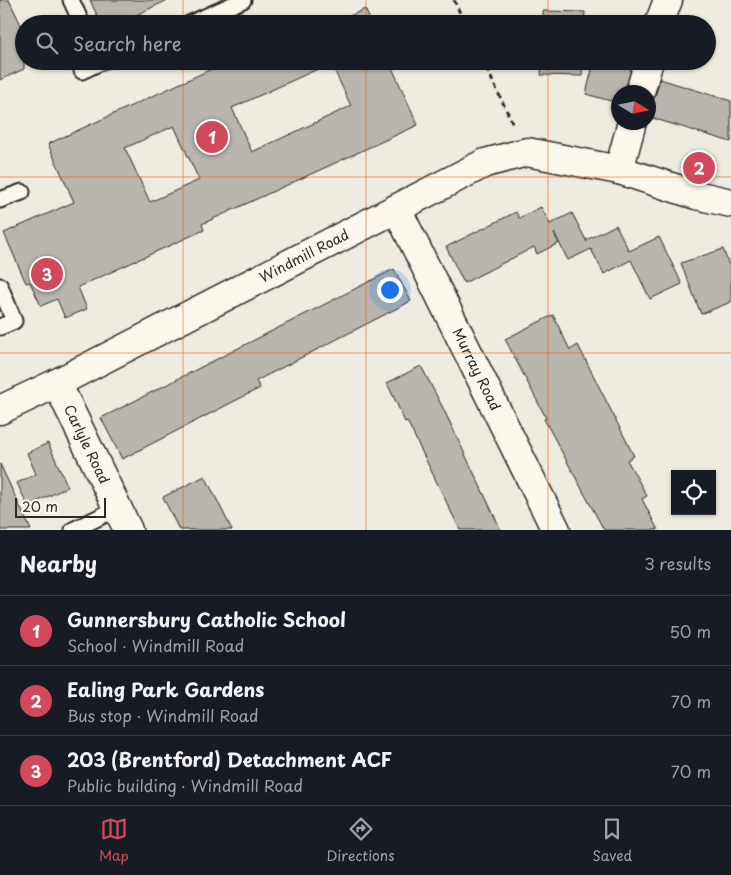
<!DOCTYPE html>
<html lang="en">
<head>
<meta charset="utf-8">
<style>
	body { margin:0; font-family:"Playpen Sans",sans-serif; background:#242831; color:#f1f3f6 }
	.controls { position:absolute; right:15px; bottom:15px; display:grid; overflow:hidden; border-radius:0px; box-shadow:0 1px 4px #0004 }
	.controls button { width:45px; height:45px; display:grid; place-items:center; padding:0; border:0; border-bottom:1px solid #363941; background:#171b24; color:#f1f3f6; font:25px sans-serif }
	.compass { position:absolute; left:611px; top:85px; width:45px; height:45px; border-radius:50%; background:#171b24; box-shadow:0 1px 4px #0004; rotate:100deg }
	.scale { position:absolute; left:15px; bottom:12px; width:91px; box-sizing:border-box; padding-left:5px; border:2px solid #2b2b2b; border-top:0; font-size:14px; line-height:18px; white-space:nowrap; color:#2b2b2b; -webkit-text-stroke:4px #fbf7ec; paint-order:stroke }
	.you { position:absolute; left:389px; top:289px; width:18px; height:18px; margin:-12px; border:4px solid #fff; border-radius:50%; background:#1a73e8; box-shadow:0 0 0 8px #1a73e833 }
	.badge { display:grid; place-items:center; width:32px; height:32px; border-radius:50%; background:#d1495b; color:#fff; font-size:16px; font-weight:700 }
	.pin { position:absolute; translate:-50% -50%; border:2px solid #fff; box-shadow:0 1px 5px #0006 }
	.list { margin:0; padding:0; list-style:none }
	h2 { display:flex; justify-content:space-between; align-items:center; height:65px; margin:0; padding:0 20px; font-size:21px }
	h2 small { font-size:16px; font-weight:400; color:#9ea1a6 }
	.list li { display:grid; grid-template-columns:32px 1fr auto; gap:15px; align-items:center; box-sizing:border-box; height:70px; padding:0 20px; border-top:1px solid #363941 }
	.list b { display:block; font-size:19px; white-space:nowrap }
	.list p { margin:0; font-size:16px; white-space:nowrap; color:#9ea1a6 }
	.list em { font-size:16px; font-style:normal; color:#9ea1a6 }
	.icon { flex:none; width:28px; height:28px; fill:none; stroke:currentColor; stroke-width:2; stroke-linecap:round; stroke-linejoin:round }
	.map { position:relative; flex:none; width:731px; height:530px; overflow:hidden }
	.search { position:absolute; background:#171b24; box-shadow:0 1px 4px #0004; left:15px; right:15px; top:15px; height:55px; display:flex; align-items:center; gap:12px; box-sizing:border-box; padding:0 18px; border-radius:28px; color:#9ea1a6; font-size:19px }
	.sheet { height:275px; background:#171b24 }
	nav { display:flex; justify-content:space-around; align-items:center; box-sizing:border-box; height:70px; border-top:1px solid #363941; background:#171b24; font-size:14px; color:#9ea1a6 }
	nav a { display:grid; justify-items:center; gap:2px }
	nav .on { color:#d1495b }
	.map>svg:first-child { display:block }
	.building { fill:#b8b5ae; stroke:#2b2b2b; fill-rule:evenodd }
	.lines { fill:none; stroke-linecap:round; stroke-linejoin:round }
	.lane-casing { stroke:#2b2b2b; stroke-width:19 }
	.street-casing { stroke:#2b2b2b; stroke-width:31 }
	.secondary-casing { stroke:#2b2b2b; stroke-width:31 }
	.path { stroke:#2b2b2b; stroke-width:3; stroke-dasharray:5 4; stroke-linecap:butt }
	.lane { stroke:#fbf7ec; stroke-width:15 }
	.street { stroke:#fbf7ec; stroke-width:28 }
	.secondary { stroke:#fbf7ec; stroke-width:28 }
	.grid { fill:none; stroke:#df570e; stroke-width:1; stroke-opacity:0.55 }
	.labels { text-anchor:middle; stroke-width:5; stroke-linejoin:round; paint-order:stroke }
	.street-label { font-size:14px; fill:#2b2b2b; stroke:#fbf7ec }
</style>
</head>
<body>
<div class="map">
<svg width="731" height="530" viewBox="0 0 731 530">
	<rect width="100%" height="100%" fill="#eeebe0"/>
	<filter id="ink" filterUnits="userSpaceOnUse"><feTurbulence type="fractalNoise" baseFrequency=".02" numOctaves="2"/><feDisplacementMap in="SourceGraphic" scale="10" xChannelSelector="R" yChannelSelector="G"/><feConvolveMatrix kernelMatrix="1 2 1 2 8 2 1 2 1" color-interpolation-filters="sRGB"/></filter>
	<g filter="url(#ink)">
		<path class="building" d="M 0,0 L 9,0 L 24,31 L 24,69 L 0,80 Z
			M 90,0 L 168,0 L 117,24 L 101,24 Z
			M 365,9 L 372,24 L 332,24 Z
			M 543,11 L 585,12 L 584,24 L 543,24 Z
			M 229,61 L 389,61 L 418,125 L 202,224 L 204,230 L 78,287 L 87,309 L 65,318 L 57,299 L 41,306 L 30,282 L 26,283 L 4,233 L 74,202 L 48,144 ZM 331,63 L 351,106 L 252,152 L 232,108 ZM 174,126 L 199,180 L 150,202 L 125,148 Z
			M 542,61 L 583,61 L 582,76 L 541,75 Z
			M 594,61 L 633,61 L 625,92 L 618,92 L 618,103 L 586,94 Z
			M 660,79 L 731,101 L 731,142 L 649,117 L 651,111 L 648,111 L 648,105 L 655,97 Z
			M 541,207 L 550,224 L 572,213 L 587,242 L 586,240 L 616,225 L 629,251 L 659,237 L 682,284 L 650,299 L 631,260 L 604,274 L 591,249 L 568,260 L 554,233 L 559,243 L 537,254 L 534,247 L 464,283 L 446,247 L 516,212 L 519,218 Z
			M 723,249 L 731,270 L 731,302 L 701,314 L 681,263 Z
			M 394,269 L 411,301 L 256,381 L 260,388 L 122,459 L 101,418 Z
			M 553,315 L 570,350 L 578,345 L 634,456 L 627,460 L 647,496 L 642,499 L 658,530 L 604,530 L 544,419 L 546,418 L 505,339 Z
			M 421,366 L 443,408 L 501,530 L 460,530 L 407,421 L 405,422 L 396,402 L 387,383 Z
			M 48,443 L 68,487 L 28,506 L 17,483 L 36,474 L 27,453 Z
			M 0,464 L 31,530 L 0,530 Z
			M 205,476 L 232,530 L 179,530 L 163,497 Z"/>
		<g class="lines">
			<g class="lane-casing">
				<path id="lane" d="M 71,0 L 82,24
					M 189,24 L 243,0
					M 82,71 L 103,61
					M 0,200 L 22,192
					M 0,286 L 14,321 L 0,327
					M 73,530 L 118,508"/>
			</g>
			<g class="street-casing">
				<g id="street">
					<path d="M 659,24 L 668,0"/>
					<path d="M 640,92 L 649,61"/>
					<path d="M 619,170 L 632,122"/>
					<path id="s1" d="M 397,209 L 556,530"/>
					<path id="s2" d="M 57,383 L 128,530"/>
				</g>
			</g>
			<g class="secondary-casing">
				<g id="secondary">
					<path id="s3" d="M 0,410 L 57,383 L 485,163 L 527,152 L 619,170 L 696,195 L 731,203"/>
				</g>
			</g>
			<path class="path" d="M 454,0 L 465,24
				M 483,61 L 514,126"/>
			<use href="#lane" class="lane"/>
			<use href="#street" class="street"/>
			<use href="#secondary" class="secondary"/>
		</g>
	</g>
	<path class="grid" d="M 183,0 L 183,24M 366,0 L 366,24M 548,0 L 548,24M 183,61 L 183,530M 366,61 L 366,530M 548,61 L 548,530M 0,177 L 731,177M 0,353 L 731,353"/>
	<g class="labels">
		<g class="street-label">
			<text dy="5" stroke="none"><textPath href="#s3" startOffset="341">Windmill Road</textPath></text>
			<text dy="5" stroke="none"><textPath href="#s1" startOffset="179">Murray Road</textPath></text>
			<text dy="5" stroke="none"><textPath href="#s2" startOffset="68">Carlyle Road</textPath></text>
		</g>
	</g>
</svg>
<div class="controls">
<button><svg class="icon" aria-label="locate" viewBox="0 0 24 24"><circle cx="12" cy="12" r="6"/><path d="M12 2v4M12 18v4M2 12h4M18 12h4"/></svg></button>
</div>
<svg class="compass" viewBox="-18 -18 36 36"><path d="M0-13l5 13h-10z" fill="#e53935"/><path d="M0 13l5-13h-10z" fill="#9ea1a6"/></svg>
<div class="scale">20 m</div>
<div class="you"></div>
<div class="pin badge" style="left:212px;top:137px">1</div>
<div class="pin badge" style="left:699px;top:168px">2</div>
<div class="pin badge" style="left:47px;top:274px">3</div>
<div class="search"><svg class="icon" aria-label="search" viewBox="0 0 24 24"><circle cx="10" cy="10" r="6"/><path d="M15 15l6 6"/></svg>Search here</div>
</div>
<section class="sheet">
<h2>Nearby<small>3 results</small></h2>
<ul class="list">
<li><span class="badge">1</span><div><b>Gunnersbury Catholic School</b><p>School · Windmill Road</p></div><em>50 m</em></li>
<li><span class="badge">2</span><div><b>Ealing Park Gardens</b><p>Bus stop · Windmill Road</p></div><em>70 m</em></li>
<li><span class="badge">3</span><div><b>203 (Brentford) Detachment ACF</b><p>Public building · Windmill Road</p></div><em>70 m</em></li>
</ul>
</section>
<nav>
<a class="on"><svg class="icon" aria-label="map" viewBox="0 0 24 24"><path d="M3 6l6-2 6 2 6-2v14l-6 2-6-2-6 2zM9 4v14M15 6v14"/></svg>Map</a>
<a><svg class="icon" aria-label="directions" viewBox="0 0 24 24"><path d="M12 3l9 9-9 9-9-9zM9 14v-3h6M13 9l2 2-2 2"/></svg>Directions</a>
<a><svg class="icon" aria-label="saved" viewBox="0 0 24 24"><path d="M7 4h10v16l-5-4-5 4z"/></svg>Saved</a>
</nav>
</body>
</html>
